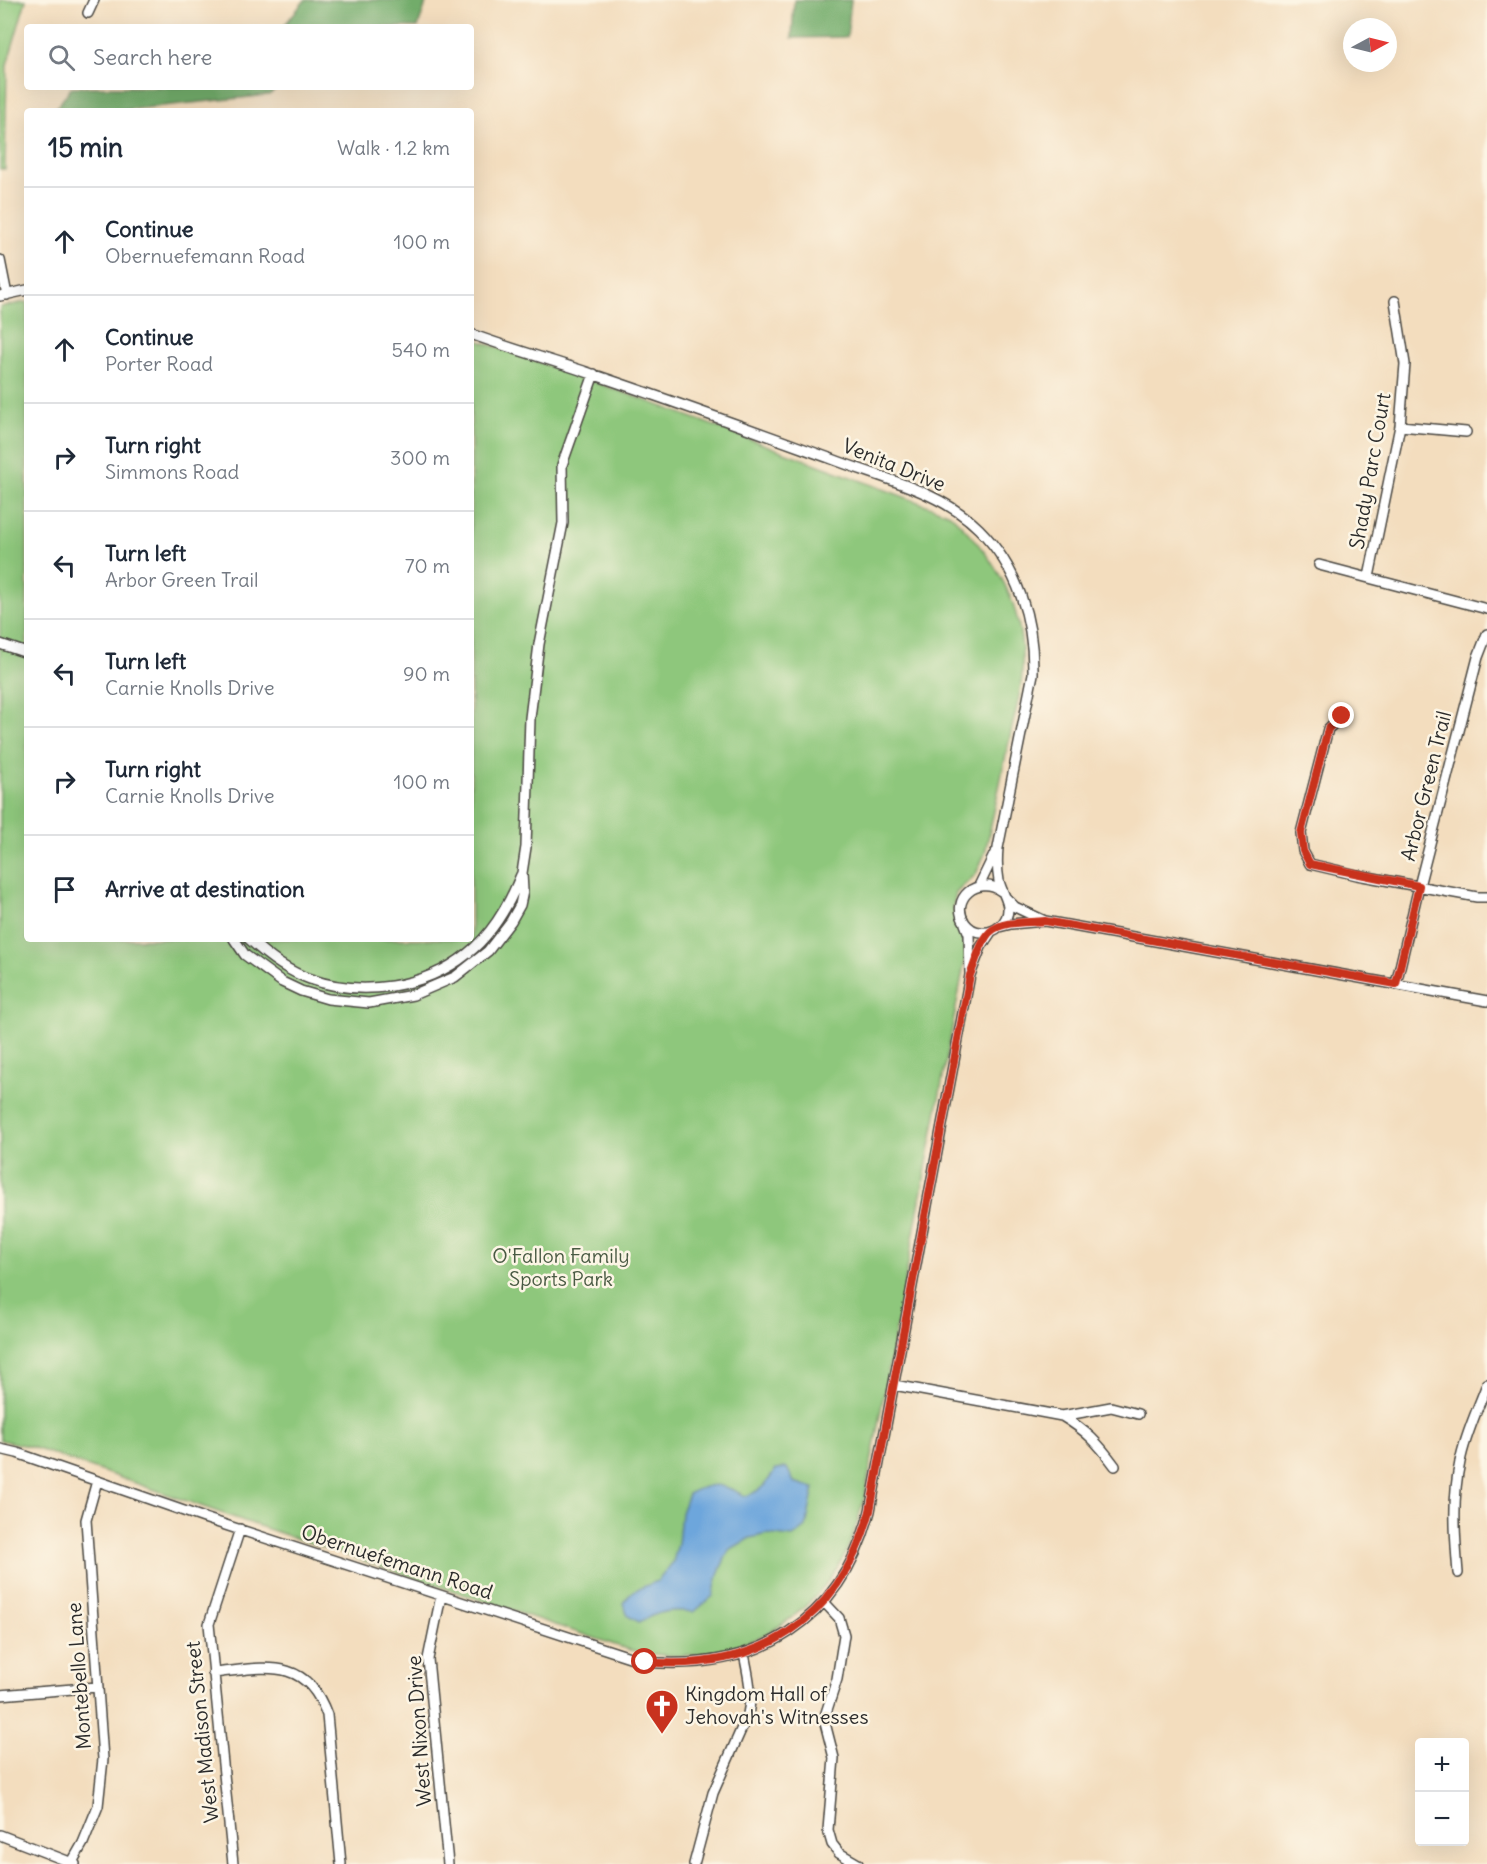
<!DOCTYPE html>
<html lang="en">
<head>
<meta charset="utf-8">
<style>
	body { margin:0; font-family:Delius,sans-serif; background:#f6f6f7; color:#1f2937 }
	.controls { position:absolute; right:18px; bottom:18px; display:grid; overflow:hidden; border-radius:6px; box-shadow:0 6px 24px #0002 }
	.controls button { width:54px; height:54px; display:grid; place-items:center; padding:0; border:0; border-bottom:2px solid #e0e1e3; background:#fff; color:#1f2937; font:30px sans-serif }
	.compass { position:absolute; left:1343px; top:18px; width:54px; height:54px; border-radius:50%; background:#fff; box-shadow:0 6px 24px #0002; rotate:83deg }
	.stop { position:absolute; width:18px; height:18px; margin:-14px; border:4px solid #c8321e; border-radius:50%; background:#fff }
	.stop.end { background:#c8321e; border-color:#fff; box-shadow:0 2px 6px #0008 }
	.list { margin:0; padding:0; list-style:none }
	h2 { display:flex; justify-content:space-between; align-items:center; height:78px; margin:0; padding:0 24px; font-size:26px }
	h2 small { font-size:20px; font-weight:400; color:#747a83 }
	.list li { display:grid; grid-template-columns:39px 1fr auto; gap:18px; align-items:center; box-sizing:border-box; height:108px; padding:0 24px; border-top:2px solid #e0e1e3 }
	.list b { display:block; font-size:22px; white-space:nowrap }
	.list p { margin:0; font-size:20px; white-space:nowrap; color:#747a83 }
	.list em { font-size:20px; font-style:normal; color:#747a83 }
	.icon { flex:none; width:33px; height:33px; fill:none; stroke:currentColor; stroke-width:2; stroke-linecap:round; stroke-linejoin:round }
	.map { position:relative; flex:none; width:1487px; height:1864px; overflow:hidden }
	.search { position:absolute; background:#fff; box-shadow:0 6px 24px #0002; left:24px; top:24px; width:450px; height:66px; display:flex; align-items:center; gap:15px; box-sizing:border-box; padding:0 21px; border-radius:6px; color:#747a83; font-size:22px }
	.panel { position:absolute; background:#fff; box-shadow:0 6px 24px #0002; left:24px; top:108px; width:450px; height:834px; border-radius:6px }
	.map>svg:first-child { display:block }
	.green { fill:#8ec77b; stroke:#5c7953; stroke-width:1.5 }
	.forest { fill:#72ac6b; stroke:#4e6c4b; stroke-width:1.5 }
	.water { fill:#6da6dc; stroke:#4c6884; stroke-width:1.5 }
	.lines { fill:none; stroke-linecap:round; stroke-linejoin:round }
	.minor-casing { stroke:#494641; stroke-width:12 }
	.minor { stroke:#fff; stroke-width:9 }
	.route { stroke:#c8321e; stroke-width:8 }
	.labels { text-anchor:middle; stroke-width:5; stroke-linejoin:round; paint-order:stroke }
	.street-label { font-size:20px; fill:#2b2b2b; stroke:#fcf5e5 }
	.park-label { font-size:20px; fill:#495a43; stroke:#fcf5e5 }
	.poi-label { font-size:20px; fill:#2b2b2b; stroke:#fcf5e5; text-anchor:start }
</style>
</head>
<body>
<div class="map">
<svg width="1487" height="1864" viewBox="0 0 1487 1864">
	<rect width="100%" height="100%" fill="#fcf5e5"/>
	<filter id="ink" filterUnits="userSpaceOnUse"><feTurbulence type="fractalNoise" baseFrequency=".0167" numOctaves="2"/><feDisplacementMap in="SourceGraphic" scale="12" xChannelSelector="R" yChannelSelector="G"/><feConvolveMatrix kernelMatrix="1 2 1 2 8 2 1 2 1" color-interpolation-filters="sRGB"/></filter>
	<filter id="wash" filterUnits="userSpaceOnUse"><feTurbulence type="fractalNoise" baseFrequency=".008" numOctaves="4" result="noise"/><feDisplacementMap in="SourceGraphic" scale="24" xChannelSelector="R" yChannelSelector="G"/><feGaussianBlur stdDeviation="1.35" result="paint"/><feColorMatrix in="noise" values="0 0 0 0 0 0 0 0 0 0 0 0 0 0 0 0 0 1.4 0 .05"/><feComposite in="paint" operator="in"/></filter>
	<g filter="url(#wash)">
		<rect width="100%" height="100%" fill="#f3ddbe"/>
		<path class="green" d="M 0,0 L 26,0 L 7,65 L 5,169 L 0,169 Z
			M 27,302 L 27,939 L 471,939 L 471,338 L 653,403 L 950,514 C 997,559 1026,606 1022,674 C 1021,696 1013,720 1009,741 C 1001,778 993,816 985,853 L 976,874 L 956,893 L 953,907 L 957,923 L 964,937 L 965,959 L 865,1495 C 859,1516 854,1537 844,1556 C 803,1634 715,1670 630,1650 L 244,1521 L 32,1447 L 0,1440 L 0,307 Z"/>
		<path class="forest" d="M 305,0 L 427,0 L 418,27 L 283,27 Z
			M 794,0 L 851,0 L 847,37 L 792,38 Z
			M 72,87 L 279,87 L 269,95 L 114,111 L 54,111 Z"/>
		<path class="water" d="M 787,1468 L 794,1482 L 814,1488 L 806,1527 L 793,1537 L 767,1534 L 750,1538 L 729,1550 L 718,1574 L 713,1596 L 694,1612 C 670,1609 660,1611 639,1622 L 628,1616 L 623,1603 L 633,1591 L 658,1581 L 673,1562 L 678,1544 L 681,1513 L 688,1494 C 712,1481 721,1483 745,1496 C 761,1492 767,1483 776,1469 Z"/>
	</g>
	<g filter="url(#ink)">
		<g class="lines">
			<g class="minor-casing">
				<path id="minor" d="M 88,13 L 94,0
					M 0,260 L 7,295
					M 0,296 L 27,290
					M 471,334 C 511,349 552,360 592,374 C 673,401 752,430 832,459 C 881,478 941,491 979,529 C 1018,568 1034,620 1033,674 L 998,848 C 997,859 997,870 999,881 C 1001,890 1007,898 1008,907 C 1009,922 995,934 981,932 C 975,932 969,928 965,923 C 949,899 978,875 1001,891
					M 1400,426 L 1466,432
					M 1319,565 L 1487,609
					M 1369,577 L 1400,426 L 1405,364 L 1395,301
					M 0,644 L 27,653
					M 1342,716 L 1328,729 L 1301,833 L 1303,851 L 1310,864 L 1357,875 L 1477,897 L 1487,897
					M 979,886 L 995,853
					M 1006,898 L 1015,907 L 1045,921
					M 965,924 L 969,934 L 970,973
					M 999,927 L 1011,924 L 1045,921 L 1487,1001
					M 234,939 L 245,955 L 282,982 L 301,991 L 328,999 L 369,1003 L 413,995 L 455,977 L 488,951 L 511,921 L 520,905 L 523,891 L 522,873 L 526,847 L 530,718 L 539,644 L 563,523 L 562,465 L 594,374
					M 249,939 C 267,956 287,971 310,979 C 361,997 425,988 467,954 C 493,934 509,905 521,875
					M 1396,984 L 1419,886 L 1478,657 L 1487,634
					M 894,1385 L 1062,1416 L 1111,1407 L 1138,1414
					M 1062,1416 C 1087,1431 1098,1443 1115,1466
					M 0,1449 L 17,1453 L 204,1518 L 645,1662 C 758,1672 841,1622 870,1511 L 970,975 L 981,947 L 991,932
					M 1458,1573 C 1455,1537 1452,1498 1460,1462 C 1465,1435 1478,1409 1487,1384
					M 441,1596 L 428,1659 L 448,1864
					M 824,1602 L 839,1618 L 844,1635 L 837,1679 L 824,1719 L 834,1758 L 828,1830 L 832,1844 L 839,1853 L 858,1864
					M 213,1673 C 264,1668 306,1655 327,1715 L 341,1864
					M 0,1695 L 97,1687
					M 0,1835 L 75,1864
					M 71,1864 L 83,1843 L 98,1806 L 103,1759 L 86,1520 L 97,1481
					M 233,1864 L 209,1624 L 240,1529
					M 694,1864 L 713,1793 L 748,1714 C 753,1693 748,1674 744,1654"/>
			</g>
			<use href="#minor" class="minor"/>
		</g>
	</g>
	<g class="lines" filter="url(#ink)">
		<path class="route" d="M 645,1662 C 758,1672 840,1622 870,1511 L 970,975 C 976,962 980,942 990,932 C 1003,920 1028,923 1045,921 L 1396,984 L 1419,886 L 1310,864 L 1303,851 L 1301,833 L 1328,729 L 1342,716"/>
	</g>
	<defs>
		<g id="church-pin" transform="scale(1.725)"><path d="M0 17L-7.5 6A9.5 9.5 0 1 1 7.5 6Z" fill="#c8321e" stroke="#fcf5e5"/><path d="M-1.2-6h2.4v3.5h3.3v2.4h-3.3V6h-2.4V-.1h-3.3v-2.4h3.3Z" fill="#fff"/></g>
	</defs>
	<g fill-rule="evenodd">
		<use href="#church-pin" x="662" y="1706"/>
	</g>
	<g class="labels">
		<g class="street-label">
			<text transform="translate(894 465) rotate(22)" y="7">Venita Drive</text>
			<text transform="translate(1370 471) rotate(-80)" y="7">Shady Parc Court</text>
			<text transform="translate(1426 786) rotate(-76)" y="7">Arbor Green Trail</text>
			<text transform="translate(397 1562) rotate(18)" y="7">Obernuefemann Road</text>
			<text transform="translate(79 1676) rotate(-94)" y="7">Montebello Lane</text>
			<text transform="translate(419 1731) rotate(-94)" y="7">West Nixon Drive</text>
			<text transform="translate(202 1732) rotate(-96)" y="7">West Madison Street</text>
		</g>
		<g class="park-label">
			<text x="561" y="1263">O'Fallon Family<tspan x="561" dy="23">Sports Park</tspan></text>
		</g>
		<g class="poi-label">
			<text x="685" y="1701">Kingdom Hall of<tspan x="685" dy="23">Jehovah's Witnesses</tspan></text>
		</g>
	</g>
</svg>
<div class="controls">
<button>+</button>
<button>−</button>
</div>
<svg class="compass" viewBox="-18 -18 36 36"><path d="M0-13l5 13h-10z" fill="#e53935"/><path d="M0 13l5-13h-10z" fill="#747a83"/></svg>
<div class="stop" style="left:645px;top:1662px"></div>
<div class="stop end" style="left:1342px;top:716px"></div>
<div class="search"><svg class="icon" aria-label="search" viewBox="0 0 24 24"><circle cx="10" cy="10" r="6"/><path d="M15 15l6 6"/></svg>Search here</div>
<section class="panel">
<h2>15 min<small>Walk · 1.2 km</small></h2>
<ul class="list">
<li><svg class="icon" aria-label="ahead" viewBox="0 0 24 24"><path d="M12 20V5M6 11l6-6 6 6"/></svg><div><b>Continue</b><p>Obernuefemann Road</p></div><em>100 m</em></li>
<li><svg class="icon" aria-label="ahead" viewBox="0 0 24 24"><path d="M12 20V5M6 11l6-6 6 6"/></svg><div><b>Continue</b><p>Porter Road</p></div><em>540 m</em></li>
<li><svg class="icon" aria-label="right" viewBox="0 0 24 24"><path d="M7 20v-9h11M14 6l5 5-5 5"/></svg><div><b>Turn right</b><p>Simmons Road</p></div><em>300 m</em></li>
<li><svg class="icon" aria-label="left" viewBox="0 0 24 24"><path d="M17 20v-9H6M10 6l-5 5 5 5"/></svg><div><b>Turn left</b><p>Arbor Green Trail</p></div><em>70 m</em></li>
<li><svg class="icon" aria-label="left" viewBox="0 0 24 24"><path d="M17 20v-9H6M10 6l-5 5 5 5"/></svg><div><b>Turn left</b><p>Carnie Knolls Drive</p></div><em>90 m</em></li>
<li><svg class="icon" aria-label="right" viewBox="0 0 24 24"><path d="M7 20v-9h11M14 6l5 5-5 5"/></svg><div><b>Turn right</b><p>Carnie Knolls Drive</p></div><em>100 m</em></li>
<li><svg class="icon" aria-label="arrive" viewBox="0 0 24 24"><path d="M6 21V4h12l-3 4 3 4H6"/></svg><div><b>Arrive at destination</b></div></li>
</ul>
</section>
</div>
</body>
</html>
